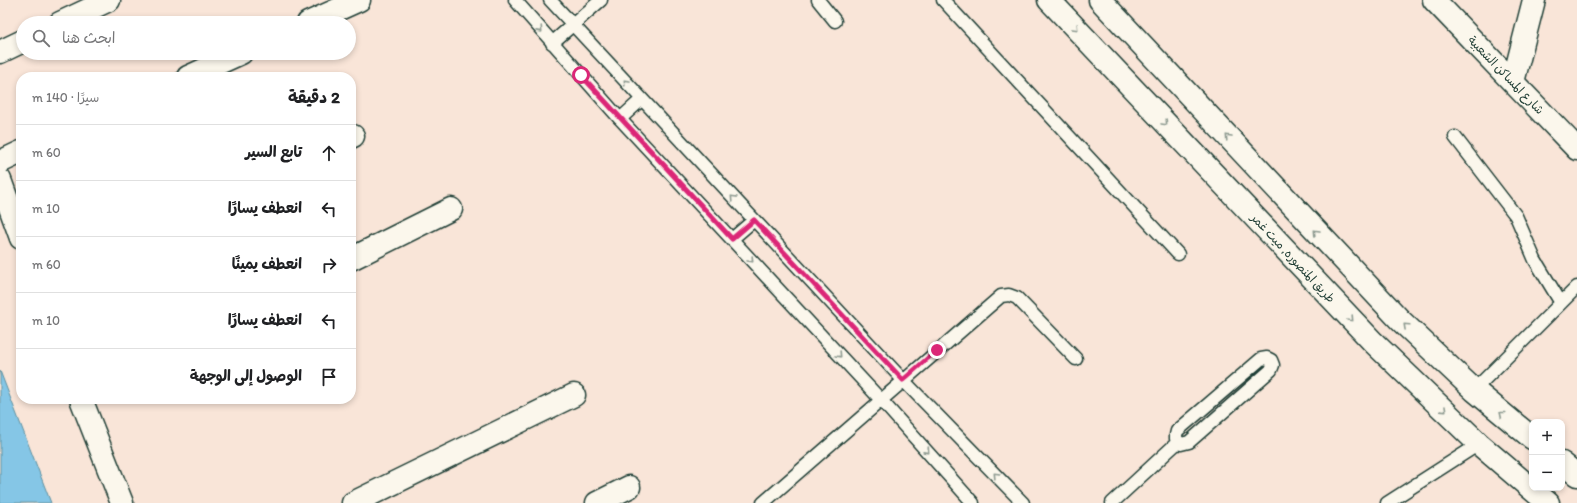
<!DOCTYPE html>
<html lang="ar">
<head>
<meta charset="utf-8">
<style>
	body { margin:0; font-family:Itim,"Playpen Sans Arabic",sans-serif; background:#f6f6f6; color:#202124; direction:rtl }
	.controls { position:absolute; right:12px; bottom:12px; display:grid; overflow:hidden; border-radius:8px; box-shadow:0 2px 6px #0003 }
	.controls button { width:36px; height:36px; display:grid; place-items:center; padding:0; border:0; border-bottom:1px solid #e0e0e0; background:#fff; color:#202124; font:20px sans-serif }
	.stop { position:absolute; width:12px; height:12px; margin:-9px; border:3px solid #db2777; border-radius:50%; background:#fff }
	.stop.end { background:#db2777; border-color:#fff; box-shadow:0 1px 4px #0008 }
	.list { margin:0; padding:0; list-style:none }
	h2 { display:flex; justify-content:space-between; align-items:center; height:52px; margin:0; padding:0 16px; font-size:17px }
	h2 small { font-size:13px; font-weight:400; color:#757577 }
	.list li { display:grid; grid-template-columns:26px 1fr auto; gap:12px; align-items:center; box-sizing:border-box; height:56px; padding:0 16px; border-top:1px solid #e0e0e0 }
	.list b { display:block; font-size:15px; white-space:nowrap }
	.list em { font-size:13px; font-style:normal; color:#757577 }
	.icon { flex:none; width:22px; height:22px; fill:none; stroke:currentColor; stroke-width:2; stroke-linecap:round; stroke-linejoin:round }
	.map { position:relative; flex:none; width:1577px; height:503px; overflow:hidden; direction:ltr }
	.search { position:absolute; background:#fff; box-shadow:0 2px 6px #0003; left:16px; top:16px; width:340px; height:44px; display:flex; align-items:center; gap:10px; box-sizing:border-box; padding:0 14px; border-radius:22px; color:#757577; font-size:15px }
	.panel { position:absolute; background:#fff; box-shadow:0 2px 6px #0003; left:16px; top:72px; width:340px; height:332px; border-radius:16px; direction:rtl }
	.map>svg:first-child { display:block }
	.water { fill:#85c6e6; stroke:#5c8f9f }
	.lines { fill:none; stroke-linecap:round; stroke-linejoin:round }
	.lane-casing { stroke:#1f3d34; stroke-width:15 }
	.street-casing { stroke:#1f3d34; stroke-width:25 }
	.secondary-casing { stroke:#1f3d34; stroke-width:25 }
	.lane { stroke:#fbf7ec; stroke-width:12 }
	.street { stroke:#fbf7ec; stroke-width:22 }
	.secondary { stroke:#fbf7ec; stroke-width:22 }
	.oneway { stroke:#8d9a90 }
	.route { stroke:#db2777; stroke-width:5 }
	.labels { text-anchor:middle; stroke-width:3; stroke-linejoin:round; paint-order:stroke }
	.street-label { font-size:12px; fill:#1f3d34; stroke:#fbf7ec }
</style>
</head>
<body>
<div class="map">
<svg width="1577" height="503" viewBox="0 0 1577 503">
	<rect width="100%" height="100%" fill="#f9e5d8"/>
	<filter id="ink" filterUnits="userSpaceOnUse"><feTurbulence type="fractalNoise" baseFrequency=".025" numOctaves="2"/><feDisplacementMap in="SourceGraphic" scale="8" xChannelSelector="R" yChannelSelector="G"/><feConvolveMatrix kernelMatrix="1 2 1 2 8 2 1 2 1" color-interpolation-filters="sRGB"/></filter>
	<g filter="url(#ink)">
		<path class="water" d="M 0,371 L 51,503 L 0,503 Z"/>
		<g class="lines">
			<g class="lane-casing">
				<path id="lane" d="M 515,0 L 620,119 L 881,400 L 973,503
					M 550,0 L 903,380 L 1023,503
					M 818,0 L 835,21
					M 943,0 L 1178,254
					M 552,43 L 601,0
					M 620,119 L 642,99
					M 1455,137 L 1516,216 L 1535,260 L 1561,303
					M 732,239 L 754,220
					M 1267,358 L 1271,360 L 1273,365 L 1271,370 L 1189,442 L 1181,444 L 1176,439 L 1176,435 L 1177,431 L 1261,359 Z
					M 1474,390 L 1577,287
					M 763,503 L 1001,296 L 1009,295 L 1017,298 L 1076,359
					M 1112,503 L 1178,442
					M 1387,503 L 1479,444"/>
			</g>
			<g class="street-casing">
				<path id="street" d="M 1434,0 L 1577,149
					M 60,23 L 109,0
					M 308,23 L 359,0
					M 0,52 L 23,41
					M 188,77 L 241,53
					M 1513,82 L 1534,0
					M 351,137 L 353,136
					M 0,162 L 21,152
					M 0,180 L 21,238
					M 351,259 L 451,209
					M 81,399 L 122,503
					M 353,503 L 574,395
					M 597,503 L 629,487"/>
			</g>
			<g class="secondary-casing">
				<path id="secondary" d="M 1049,0 L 1373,342 L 1479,444 L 1548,503
					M 1100,0 L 1400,320 L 1474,390 L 1532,438
					M 1562,463 L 1577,475"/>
			</g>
			<use href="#lane" class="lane"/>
			<use href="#street" class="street"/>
			<use href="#secondary" class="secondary"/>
		</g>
		<defs><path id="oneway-chevron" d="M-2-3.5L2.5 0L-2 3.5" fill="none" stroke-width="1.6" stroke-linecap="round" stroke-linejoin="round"/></defs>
		<g class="oneway">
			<use href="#oneway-chevron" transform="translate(1076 28) rotate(47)"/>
			<use href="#oneway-chevron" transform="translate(540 30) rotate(48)"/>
			<use href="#oneway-chevron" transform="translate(626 82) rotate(-133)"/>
			<use href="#oneway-chevron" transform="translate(1165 123) rotate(47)"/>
			<use href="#oneway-chevron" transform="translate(1228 137) rotate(-133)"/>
			<use href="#oneway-chevron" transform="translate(733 198) rotate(-133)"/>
			<use href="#oneway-chevron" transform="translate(1316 232) rotate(-133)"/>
			<use href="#oneway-chevron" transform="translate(751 260) rotate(47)"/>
			<use href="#oneway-chevron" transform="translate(1351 319) rotate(47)"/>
			<use href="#oneway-chevron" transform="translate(1406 326) rotate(-137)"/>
			<use href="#oneway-chevron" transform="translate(839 355) rotate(47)"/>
			<use href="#oneway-chevron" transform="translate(1444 410) rotate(44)"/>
			<use href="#oneway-chevron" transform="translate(1502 414) rotate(-141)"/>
			<use href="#oneway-chevron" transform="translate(927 451) rotate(48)"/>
			<use href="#oneway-chevron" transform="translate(996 475) rotate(-134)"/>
		</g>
	</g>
	<g class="lines" filter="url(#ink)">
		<path class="route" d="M 581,75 L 732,239 L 754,220 L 903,380 L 937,350"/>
	</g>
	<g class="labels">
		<g class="street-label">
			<text transform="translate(1506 75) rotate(46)" y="4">شارع المساكن الشعبية</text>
			<text transform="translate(1293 258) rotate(47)" y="4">طريق المنصوره, ميت غمر</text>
		</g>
	</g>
</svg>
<div class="controls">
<button>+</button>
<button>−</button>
</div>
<div class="stop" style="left:581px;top:75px"></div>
<div class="stop end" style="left:937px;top:350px"></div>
<div class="search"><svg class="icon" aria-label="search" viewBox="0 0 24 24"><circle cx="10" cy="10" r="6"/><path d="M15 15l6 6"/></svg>ابحث هنا</div>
<section class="panel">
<h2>2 دقيقة<small>سيرًا · 140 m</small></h2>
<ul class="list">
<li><svg class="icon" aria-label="ahead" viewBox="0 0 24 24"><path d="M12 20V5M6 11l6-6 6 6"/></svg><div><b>تابع السير</b></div><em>60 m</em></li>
<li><svg class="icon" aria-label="left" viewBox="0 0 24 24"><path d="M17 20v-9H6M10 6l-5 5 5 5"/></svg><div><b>انعطف يسارًا</b></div><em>10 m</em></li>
<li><svg class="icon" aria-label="right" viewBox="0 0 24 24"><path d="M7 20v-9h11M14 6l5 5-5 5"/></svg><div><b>انعطف يمينًا</b></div><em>60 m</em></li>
<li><svg class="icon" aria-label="left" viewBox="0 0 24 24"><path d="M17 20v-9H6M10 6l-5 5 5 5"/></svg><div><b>انعطف يسارًا</b></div><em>10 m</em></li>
<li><svg class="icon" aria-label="arrive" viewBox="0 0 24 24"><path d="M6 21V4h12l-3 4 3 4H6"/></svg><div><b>الوصول إلى الوجهة</b></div></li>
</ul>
</section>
</div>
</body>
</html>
